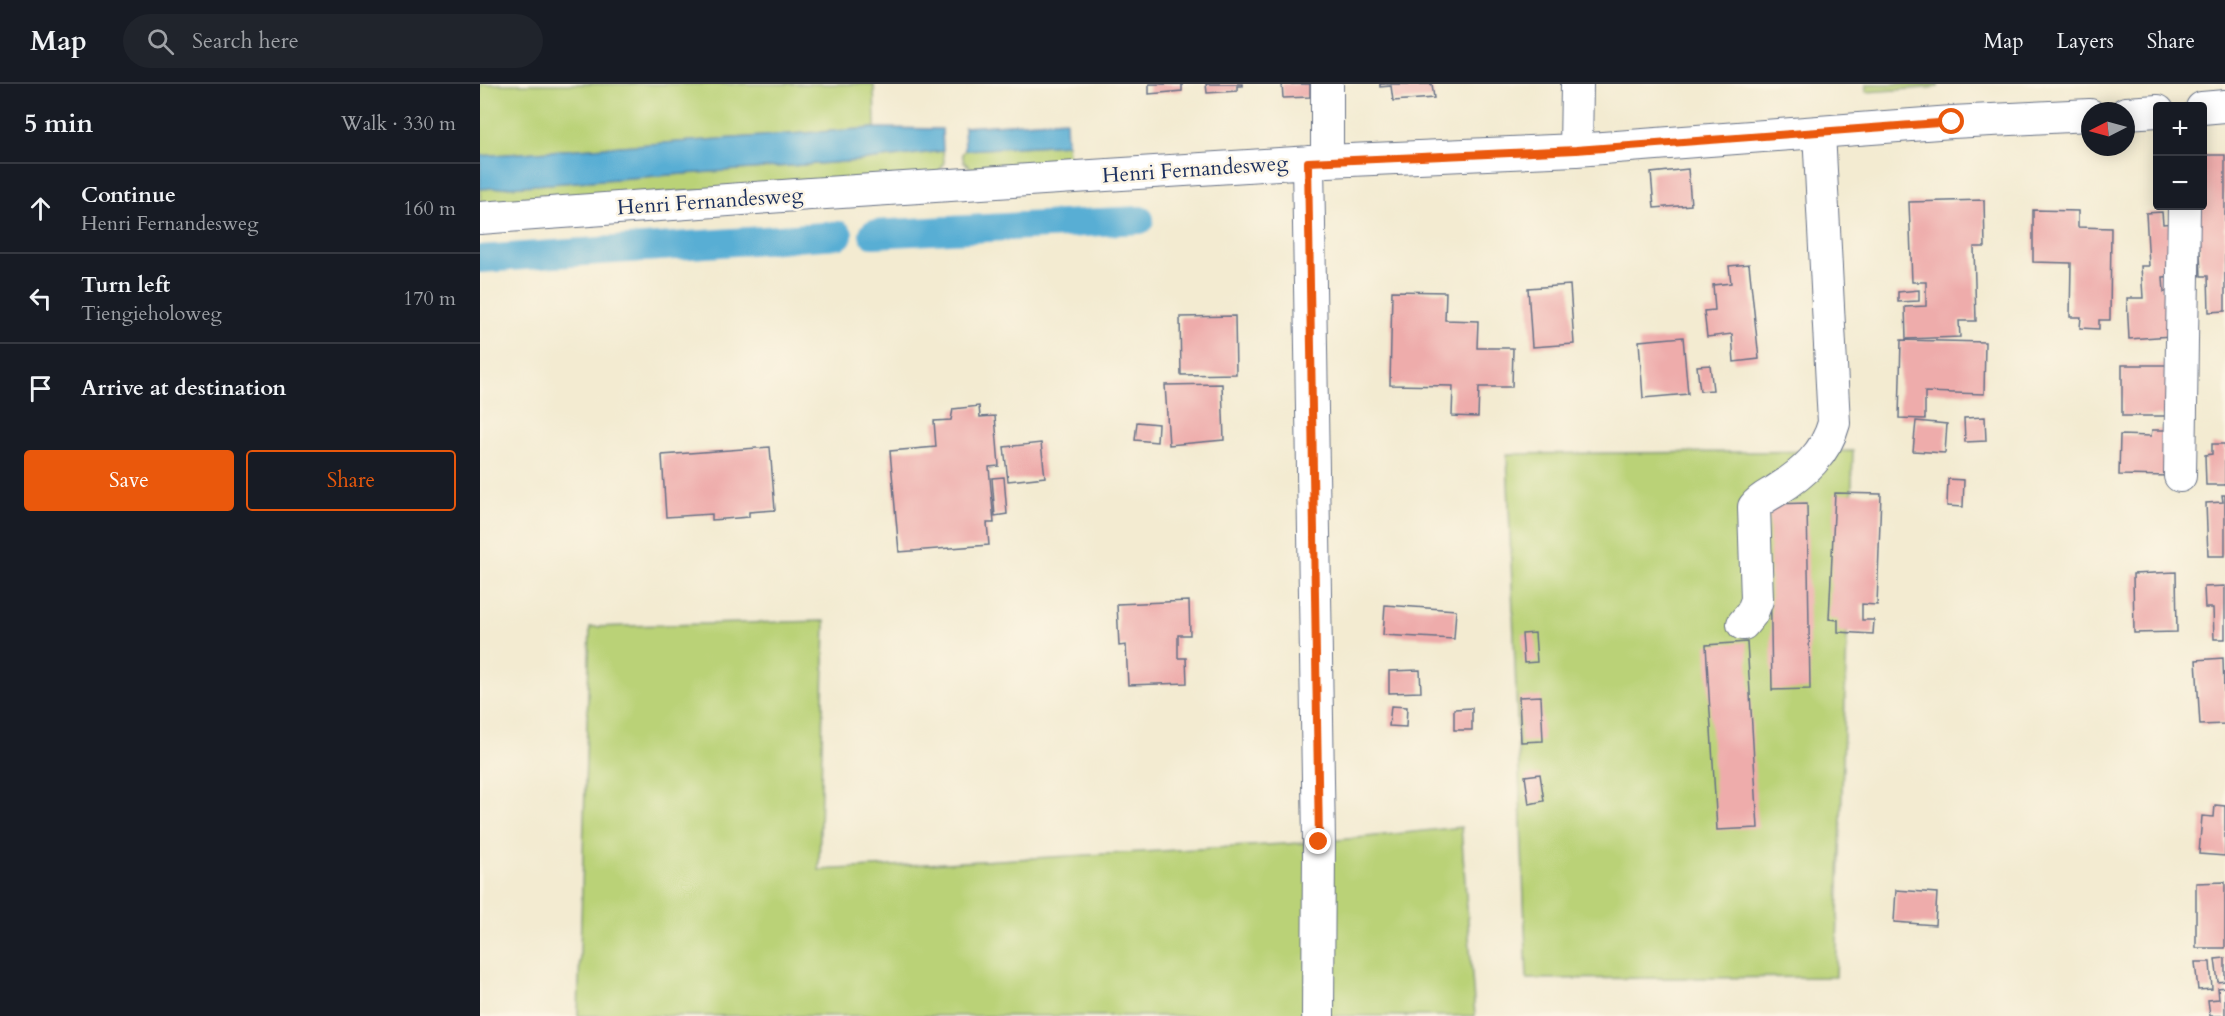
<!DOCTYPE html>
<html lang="en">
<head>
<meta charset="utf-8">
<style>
	body { margin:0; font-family:Cardo,serif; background:#20242c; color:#f1f3f6 }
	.controls { position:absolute; right:18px; top:18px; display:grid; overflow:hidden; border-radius:6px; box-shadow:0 3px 15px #0003 }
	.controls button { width:54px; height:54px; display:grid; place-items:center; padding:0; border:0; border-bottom:2px solid #363941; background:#171b24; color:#f1f3f6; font:30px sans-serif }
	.compass { position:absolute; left:1601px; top:18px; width:54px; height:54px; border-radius:50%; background:#171b24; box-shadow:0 3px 15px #0003; rotate:264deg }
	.stop { position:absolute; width:18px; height:18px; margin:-14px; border:4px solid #ea580c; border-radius:50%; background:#fff }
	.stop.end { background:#ea580c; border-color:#fff; box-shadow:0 2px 6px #0008 }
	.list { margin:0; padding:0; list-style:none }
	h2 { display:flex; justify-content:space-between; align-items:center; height:78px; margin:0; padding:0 24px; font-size:26px }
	h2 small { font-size:20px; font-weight:400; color:#9ea1a6 }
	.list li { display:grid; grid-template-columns:39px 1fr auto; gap:18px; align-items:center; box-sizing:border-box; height:90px; padding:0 24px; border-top:2px solid #363941 }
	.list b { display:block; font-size:22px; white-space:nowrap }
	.list p { margin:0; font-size:20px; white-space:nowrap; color:#9ea1a6 }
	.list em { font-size:20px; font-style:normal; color:#9ea1a6 }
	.actions { display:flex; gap:12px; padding:18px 24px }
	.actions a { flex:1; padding:14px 0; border:2px solid #ea580c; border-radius:6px; text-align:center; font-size:21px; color:#ea580c }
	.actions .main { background:#ea580c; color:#fff }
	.icon { flex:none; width:33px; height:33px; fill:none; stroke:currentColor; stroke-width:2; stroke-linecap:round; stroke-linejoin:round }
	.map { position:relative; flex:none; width:1745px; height:932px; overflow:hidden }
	header { display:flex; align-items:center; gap:36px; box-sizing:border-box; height:84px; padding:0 30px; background:#171b24; border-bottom:2px solid #363941 }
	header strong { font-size:28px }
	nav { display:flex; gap:33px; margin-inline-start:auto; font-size:21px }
	.search { width:420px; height:54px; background:#20242c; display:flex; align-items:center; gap:15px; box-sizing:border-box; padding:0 21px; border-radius:33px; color:#9ea1a6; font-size:22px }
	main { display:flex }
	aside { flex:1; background:#171b24 }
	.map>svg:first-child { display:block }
	.green { fill:#bad277; stroke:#6a806a; stroke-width:1.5 }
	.water { fill:#58aed4; stroke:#3a6e99; stroke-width:1.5 }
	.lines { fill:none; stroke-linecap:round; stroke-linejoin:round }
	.canal { stroke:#58aed4; stroke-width:28 }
	.building { fill:#eeacab }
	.minor-casing { stroke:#677186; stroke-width:34 }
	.minor { stroke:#fff; stroke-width:32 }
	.route { stroke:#ea580c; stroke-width:8 }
	.labels { text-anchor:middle; stroke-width:5; stroke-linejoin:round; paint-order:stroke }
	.street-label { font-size:21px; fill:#1b2f5e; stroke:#fcf5e5 }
</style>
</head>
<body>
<header>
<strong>Map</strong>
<div class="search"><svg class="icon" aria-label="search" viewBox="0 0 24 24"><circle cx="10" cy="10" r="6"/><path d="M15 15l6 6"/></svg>Search here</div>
<nav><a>Map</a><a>Layers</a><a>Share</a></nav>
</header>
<main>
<aside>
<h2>5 min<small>Walk · 330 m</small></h2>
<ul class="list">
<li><svg class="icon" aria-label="ahead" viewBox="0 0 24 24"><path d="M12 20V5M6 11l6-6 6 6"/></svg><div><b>Continue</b><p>Henri Fernandesweg</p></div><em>160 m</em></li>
<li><svg class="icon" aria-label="left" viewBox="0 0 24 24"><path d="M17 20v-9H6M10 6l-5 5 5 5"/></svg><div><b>Turn left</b><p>Tiengieholoweg</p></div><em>170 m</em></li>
<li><svg class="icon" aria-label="arrive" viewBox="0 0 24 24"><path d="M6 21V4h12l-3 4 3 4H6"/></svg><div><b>Arrive at destination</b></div></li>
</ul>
<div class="actions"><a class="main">Save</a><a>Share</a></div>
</aside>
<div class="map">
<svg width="1745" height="932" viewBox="0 0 1745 932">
	<rect width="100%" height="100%" fill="#fcf5e5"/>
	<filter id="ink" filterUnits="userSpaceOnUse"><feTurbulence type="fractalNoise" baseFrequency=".0167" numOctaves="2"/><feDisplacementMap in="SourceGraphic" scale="12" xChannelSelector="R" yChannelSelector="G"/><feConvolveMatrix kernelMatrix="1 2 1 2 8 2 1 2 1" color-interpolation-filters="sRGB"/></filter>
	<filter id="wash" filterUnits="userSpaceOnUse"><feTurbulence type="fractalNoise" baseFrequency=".008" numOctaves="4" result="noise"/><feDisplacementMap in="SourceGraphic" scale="24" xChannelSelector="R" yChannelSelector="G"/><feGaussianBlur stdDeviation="1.35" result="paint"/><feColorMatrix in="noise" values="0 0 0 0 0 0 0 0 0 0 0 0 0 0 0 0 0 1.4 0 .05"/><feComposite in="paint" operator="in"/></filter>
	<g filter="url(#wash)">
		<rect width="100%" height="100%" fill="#f3ebd1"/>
		<path class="green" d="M 0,0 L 394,0 L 395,44 L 0,72 Z
			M 1386,0 L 1458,0 L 1458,3 L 1386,8 Z
			M 587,60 L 589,81 L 492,85 L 484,78 L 482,70 L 485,66 Z
			M 463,67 L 464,78 L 458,91 L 0,122 L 0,105 L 377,77 Z
			M 1373,367 L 1356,893 L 1047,895 L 1027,370 Z
			M 345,537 L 339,786 L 839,758 L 981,743 L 995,932 L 98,932 L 110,543 Z"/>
		<path class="water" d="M 586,36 L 587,60 L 485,66 L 484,43 Z
			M 395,44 L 462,45 L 463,67 L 377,77 L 0,105 L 0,72 Z"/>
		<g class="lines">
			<path class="canal" d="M 393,150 L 660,136
				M 0,175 L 359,151"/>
		</g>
		<g id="blocks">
			<path class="building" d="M 669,0 L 702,0 L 702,7 L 669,10 Z
				M 726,0 L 762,0 L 762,2 L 757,2 L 757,7 L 727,9 Z
				M 802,0 L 830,0 L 830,13 L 803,14 Z
				M 900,0 L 952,0 L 954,14 L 913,17 L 911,2 L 900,3 Z
				M 1722,71 L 1745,71 L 1745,227 L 1729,228 L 1728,192 L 1721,192 L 1718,122 L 1722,122 Z
				M 1208,85 L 1211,121 L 1174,124 L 1171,89 Z
				M 1504,116 L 1505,163 L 1494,163 L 1496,237 L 1479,237 L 1480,253 L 1426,255 L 1425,223 L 1446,222 L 1446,198 L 1432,198 L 1429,118 Z
				M 1553,126 L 1598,127 L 1598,143 L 1631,144 L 1630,236 L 1619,236 L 1619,245 L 1600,244 L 1601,233 L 1590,233 L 1591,179 L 1553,178 Z
				M 1682,128 L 1683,140 L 1694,139 L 1697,192 L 1683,193 L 1684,208 L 1694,207 L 1691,252 L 1649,255 L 1647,214 L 1663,214 L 1661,182 L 1669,182 L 1666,129 Z
				M 1269,180 L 1279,275 L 1254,278 L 1252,250 L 1227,253 L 1224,227 L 1235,226 L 1233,201 L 1251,199 L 1249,182 Z
				M 1090,201 L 1094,260 L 1052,263 L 1048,204 Z
				M 1439,206 L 1439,217 L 1418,218 L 1418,208 Z
				M 912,207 L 966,208 L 965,236 L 998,237 L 997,264 L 1033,264 L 1032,303 L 999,303 L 998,333 L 972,332 L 973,302 L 910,301 Z
				M 755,232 L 756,290 L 701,291 L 700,233 Z
				M 1203,253 L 1208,310 L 1163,314 L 1159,257 Z
				M 1421,256 L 1505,258 L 1504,310 L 1445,308 L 1445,335 L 1419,334 Z
				M 1230,281 L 1233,306 L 1220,307 L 1217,282 Z
				M 1642,281 L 1688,281 L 1688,332 L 1642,332 Z
				M 742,300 L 744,356 L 689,361 L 685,301 Z
				M 499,322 L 500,333 L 515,332 L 519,382 L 509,383 L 514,439 L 507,439 L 509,461 L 419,468 L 410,367 L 456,363 L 454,337 L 471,336 L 473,325 Z
				M 1505,333 L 1506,357 L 1485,358 L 1484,334 Z
				M 1436,337 L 1467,340 L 1465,369 L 1433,367 Z
				M 657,338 L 678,340 L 677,358 L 655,356 Z
				M 1672,346 L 1693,346 L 1692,392 L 1639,391 L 1640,351 L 1671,352 Z
				M 561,359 L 565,393 L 528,397 L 524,363 Z
				M 1732,360 L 1745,360 L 1745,401 L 1726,401 L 1725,371 L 1732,370 Z
				M 290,363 L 295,426 L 269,428 L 269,433 L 232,436 L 232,430 L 186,433 L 182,371 Z
				M 524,393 L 527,430 L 515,432 L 512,394 Z
				M 1468,395 L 1484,396 L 1483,423 L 1467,422 Z
				M 1355,409 L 1401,410 L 1397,521 L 1382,520 L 1382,536 L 1394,536 L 1393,550 L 1358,548 L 1358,536 L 1349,535 Z
				M 1742,411 L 1745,411 L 1745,472 L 1728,472 L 1726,419 L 1743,418 Z
				M 1327,419 L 1330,605 L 1292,606 L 1289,420 Z
				M 1696,488 L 1697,548 L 1654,549 L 1653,490 Z
				M 1745,502 L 1745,555 L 1734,555 L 1733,524 L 1725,524 L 1724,503 Z
				M 709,517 L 710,551 L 698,551 L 698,574 L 706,574 L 707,599 L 648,601 L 646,561 L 639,562 L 637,520 Z
				M 905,521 L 976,526 L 974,555 L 903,551 Z
				M 1055,549 L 1057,578 L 1044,579 L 1042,550 Z
				M 1267,558 L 1278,744 L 1237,746 L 1226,561 Z
				M 1743,574 L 1745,640 L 1720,641 L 1716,576 Z
				M 940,586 L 941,608 L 909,609 L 909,587 Z
				M 1061,612 L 1063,657 L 1041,658 L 1039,613 Z
				M 911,622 L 927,623 L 926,643 L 909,642 Z
				M 992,624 L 992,646 L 974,646 L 974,625 Z
				M 1060,690 L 1064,717 L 1049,720 L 1045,692 Z
				M 1735,721 L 1745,722 L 1745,772 L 1719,770 L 1722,732 L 1734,733 Z
				M 1745,798 L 1745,864 L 1716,864 L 1716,799 Z
				M 1416,806 L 1457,809 L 1455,841 L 1414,838 Z
				M 1745,874 L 1745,897 L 1738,898 L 1735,875 Z
				M 1715,878 L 1730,878 L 1732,905 L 1718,906 Z
				M 1745,903 L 1745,932 L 1730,932 L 1728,916 L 1739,915 L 1738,904 Z"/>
		</g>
	</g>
	<g filter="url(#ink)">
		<use href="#blocks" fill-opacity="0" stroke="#677186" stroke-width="1.5"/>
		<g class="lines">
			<g class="minor-casing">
				<path id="minor" d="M 847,0 L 847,77
					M 1722,24 L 1745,22
					M 1646,29 L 1678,27
					M 1096,66 L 1097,0
					M 828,78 L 839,758 L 838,932
					M 0,134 L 330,110 L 847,77 L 1096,66 L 1472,38 L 1610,31
					M 1700,392 L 1704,122
					M 1263,540 L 1272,529 L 1277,516 L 1274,423 C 1281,414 1288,412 1297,406 C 1324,389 1346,369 1354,339 L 1339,48"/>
			</g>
			<use href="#minor" class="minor"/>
		</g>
	</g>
	<g class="lines" filter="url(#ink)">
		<path class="route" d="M 839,758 L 828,78 L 1096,66 L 1472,38"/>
	</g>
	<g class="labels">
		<g class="street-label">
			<text transform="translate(715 85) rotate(-4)" y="7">Henri Fernandesweg</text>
			<text transform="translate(230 117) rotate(-4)" y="7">Henri Fernandesweg</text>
		</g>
	</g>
</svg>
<div class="controls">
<button>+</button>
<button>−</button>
</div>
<svg class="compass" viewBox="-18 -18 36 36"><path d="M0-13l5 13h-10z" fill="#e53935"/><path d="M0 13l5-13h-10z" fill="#9ea1a6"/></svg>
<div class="stop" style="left:1472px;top:38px"></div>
<div class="stop end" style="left:839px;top:758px"></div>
</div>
</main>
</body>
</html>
